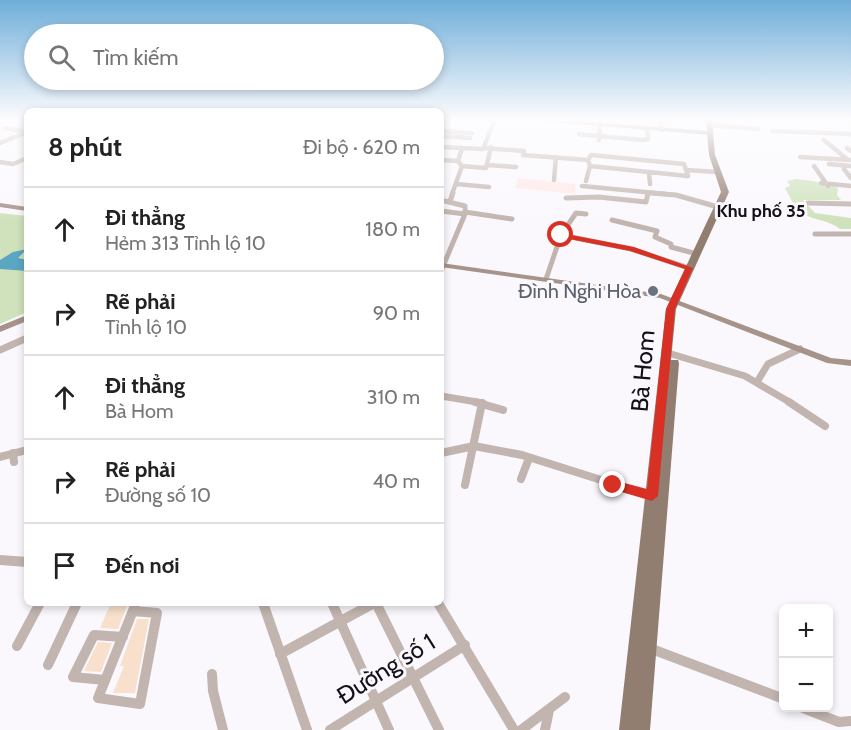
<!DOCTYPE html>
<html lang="vi">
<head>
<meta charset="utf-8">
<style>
	body { margin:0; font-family:Cabin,sans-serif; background:#f2f2f2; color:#222 }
	.controls { position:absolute; right:18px; bottom:18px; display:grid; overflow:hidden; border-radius:9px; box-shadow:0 3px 9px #0003 }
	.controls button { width:54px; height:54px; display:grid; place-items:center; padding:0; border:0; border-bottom:2px solid #e0e0e0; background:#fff; color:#222; font:30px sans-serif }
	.stop { position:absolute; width:18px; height:18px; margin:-14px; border:4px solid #d93025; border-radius:50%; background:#fff }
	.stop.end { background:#d93025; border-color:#fff; box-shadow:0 2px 6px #0008 }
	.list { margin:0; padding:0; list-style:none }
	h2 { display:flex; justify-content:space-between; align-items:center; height:78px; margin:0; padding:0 24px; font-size:26px }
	h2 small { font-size:20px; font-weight:400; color:#767676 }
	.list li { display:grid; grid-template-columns:39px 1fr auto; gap:18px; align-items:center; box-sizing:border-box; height:84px; padding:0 24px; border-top:2px solid #e0e0e0 }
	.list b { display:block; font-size:22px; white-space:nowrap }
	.list p { margin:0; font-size:20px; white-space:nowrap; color:#767676 }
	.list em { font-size:20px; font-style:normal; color:#767676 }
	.icon { flex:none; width:33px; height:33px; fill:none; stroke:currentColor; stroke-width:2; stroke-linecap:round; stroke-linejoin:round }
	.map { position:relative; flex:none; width:851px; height:730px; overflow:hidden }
	.search { position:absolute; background:#fff; box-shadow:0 3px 9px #0003; left:24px; top:24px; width:420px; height:66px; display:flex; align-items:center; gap:15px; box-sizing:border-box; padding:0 21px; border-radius:33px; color:#767676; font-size:22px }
	.panel { position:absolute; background:#fff; box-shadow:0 3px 9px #0003; left:24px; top:108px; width:420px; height:498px; border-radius:9px }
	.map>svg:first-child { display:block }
	.education { fill:#ffe9e6 }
	.green { fill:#cfe2bb }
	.water { fill:#5ba6c2 }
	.building { fill:#f8e0cc }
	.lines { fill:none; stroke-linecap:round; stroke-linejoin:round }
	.street-far4 { stroke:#c2b5af; stroke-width:4.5 }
	.street-far3 { stroke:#c2b5af; stroke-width:5 }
	.street-far2 { stroke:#c2b5af; stroke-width:7 }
	.street-far1 { stroke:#c2b5af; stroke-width:8 }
	.street { stroke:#c2b5af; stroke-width:10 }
	.secondary { fill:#a6948b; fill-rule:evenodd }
	.primary { fill:#927d71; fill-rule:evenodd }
	.route { fill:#d93025 }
	.worship-dot { fill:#6b7280; stroke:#faf8fd; stroke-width:2 }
	.labels { text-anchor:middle; stroke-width:6; stroke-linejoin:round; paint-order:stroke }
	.far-neighbourhood-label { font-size:18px; font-weight:bold; fill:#141019; stroke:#faf8fd }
	.worship-label { font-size:20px; fill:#5b616d; stroke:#faf8fd; text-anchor:end }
	.near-street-label { font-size:24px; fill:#141019; stroke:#faf8fd }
</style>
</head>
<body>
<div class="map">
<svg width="851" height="730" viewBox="0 0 851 730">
	<rect width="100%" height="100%" fill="#faf8fd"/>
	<path class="education" d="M 518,178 L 576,184 L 575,194 L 515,188 Z"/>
	<path class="green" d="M 796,179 C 810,180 825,183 838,188 L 837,195 L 841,200 L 803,200 L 815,213 L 851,218 L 851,229 L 840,229 C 828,219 813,221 800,212 C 794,207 789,195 785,188 L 790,186 L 787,181 Z
		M 0,213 L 27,216 L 27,312 L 0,324 Z"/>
	<path class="water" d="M 27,249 L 18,258 L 27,260 L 27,271 L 0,269 L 0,260 L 13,252 Z"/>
	<path class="building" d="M 111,603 L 128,603 L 118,629 L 100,628 Z
		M 137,619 L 149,619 L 135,693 L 113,693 L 124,666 L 120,666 Z
		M 98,642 L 112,643 L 101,672 L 84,671 Z"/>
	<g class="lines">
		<path class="street-far4" d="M 660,119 L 662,130
			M 710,125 L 758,129
			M 5,128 L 27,132
			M 441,131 L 472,133
			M 772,131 L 851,134
			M 579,134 L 643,140 L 648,139 L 647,129
			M 441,136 L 470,138
			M 599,140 L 600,119
			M 824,140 L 848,160
			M 0,143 L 27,132
			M 441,147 L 483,149 L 495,119
			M 484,148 L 524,151 L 523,155 L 588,160 L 591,155 L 684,164 L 686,170 L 718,172
			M 847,148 L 851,151
			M 800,157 L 851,160
			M 441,160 L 458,161
			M 588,160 L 590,166 L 688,176 L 686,170
			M 0,162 L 13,164 L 27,158
			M 829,164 L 851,166
			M 487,165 L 516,167
			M 462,166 L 486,168 L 491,147
			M 814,166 L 828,186
			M 844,169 L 851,178
			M 649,173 L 650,184
			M 554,180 L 556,157
			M 586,181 L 590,166
			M 821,183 L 851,186
			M 456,184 L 489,187
			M 582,186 L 666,194
			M 452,194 L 462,166 L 458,161 L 462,148"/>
		<path class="street-far3" d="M 651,193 L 676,195 L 718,207
			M 566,198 L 599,197 L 646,202 L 648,193
			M 441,200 L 465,206 L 465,214 L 441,271
			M 450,201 L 453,193
			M 808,203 L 851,204
			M 441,211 L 465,214
			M 465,212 L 512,219
			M 612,220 L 657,231 L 655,237 L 671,244 L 671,247 L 697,254
			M 815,234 L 851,234
			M 561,235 L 631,249 L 689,268
			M 546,279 L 561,235 L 576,213 L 586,214"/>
		<path class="street-far2" d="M 0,350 L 27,338
			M 668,353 L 745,376 L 791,403
			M 757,382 L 768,364 L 800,349
			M 441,396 L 483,403"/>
		<path class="street-far1" d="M 475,402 L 503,410
			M 789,402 L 825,426
			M 13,453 L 14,462
			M 441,453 L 474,446 L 522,455 L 652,496
			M 0,457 L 27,450
			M 521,479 L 529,458
			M 465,485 L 482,403"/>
		<path class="street" d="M 0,560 L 27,562
			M 263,603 L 307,730
			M 332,603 L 389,730
			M 376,603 L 439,730
			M 438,603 L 514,730
			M 133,611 L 157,613 L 140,704 L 98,698 L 136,603
			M 17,646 L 40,603
			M 649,648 L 784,699
			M 280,654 L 374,603
			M 48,665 L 77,603
			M 212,674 L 213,691 L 223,730
			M 105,680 L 73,677 L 94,635 L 123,637
			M 803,708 L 839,722 L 851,721
			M 330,730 L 465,645
			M 521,730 L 565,697
			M 545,730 L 549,710"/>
		<path class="secondary" d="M 527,119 L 548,119 L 710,131 L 713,133 L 710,135 L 529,120 Z
			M 0,203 L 27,207 L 27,211 L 0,207 Z
			M 441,263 L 661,294 L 831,358 L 851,360 L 851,366 L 827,363 L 660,298 L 441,267 Z
			M 27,315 L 27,321 L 0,332 L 0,326 Z"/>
		<path class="primary" d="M 706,119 L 712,119 L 715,155 L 729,192 L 676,309 L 671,360 L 678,360 L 679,363 L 650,730 L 619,730 L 666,309 L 721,192 L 709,155 Z"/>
	</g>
	<linearGradient id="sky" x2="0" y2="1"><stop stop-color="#6faed9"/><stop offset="0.54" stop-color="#fdfcfe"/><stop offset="1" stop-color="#fdfcfe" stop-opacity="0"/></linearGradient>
	<rect width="851" height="221" fill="url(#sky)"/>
	<path class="route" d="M 561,233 L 634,247 L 693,268 L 675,309 L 658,496 L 652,501 L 608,488 L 607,485 L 613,480 L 647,489 L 666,309 L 685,269 L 630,251 L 559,237 Z"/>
	<circle class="worship-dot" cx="653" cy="291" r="6"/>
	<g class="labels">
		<g class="far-neighbourhood-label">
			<text x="761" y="217">Khu phố 35</text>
		</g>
		<g class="worship-label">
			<text x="641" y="298">Đình Nghi Hòa</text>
		</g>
		<g class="near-street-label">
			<text transform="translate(643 371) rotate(-85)" y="8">Bà Hom</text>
			<text transform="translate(386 669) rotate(-32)" y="8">Đường số 1</text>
		</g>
	</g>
</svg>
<div class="controls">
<button>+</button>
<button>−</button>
</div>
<div class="stop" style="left:561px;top:235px"></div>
<div class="stop end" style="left:613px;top:485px"></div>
<div class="search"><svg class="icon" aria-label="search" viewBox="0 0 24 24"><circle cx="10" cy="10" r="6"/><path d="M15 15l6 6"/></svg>Tìm kiếm</div>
<section class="panel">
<h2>8 phút<small>Đi bộ · 620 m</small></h2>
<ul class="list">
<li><svg class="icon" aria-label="ahead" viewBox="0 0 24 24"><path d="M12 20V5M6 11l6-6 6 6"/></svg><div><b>Đi thẳng</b><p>Hẻm 313 Tỉnh lộ 10</p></div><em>180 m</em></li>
<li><svg class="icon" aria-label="right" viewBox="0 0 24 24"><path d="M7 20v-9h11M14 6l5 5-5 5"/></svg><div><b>Rẽ phải</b><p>Tỉnh lộ 10</p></div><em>90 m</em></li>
<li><svg class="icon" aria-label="ahead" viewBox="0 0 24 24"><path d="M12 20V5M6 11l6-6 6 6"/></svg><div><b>Đi thẳng</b><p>Bà Hom</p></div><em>310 m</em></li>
<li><svg class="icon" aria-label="right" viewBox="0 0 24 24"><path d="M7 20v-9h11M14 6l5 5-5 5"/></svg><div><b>Rẽ phải</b><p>Đường số 10</p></div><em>40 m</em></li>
<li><svg class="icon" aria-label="arrive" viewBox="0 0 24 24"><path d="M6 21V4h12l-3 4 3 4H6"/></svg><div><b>Đến nơi</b></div></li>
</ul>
</section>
</div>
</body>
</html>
